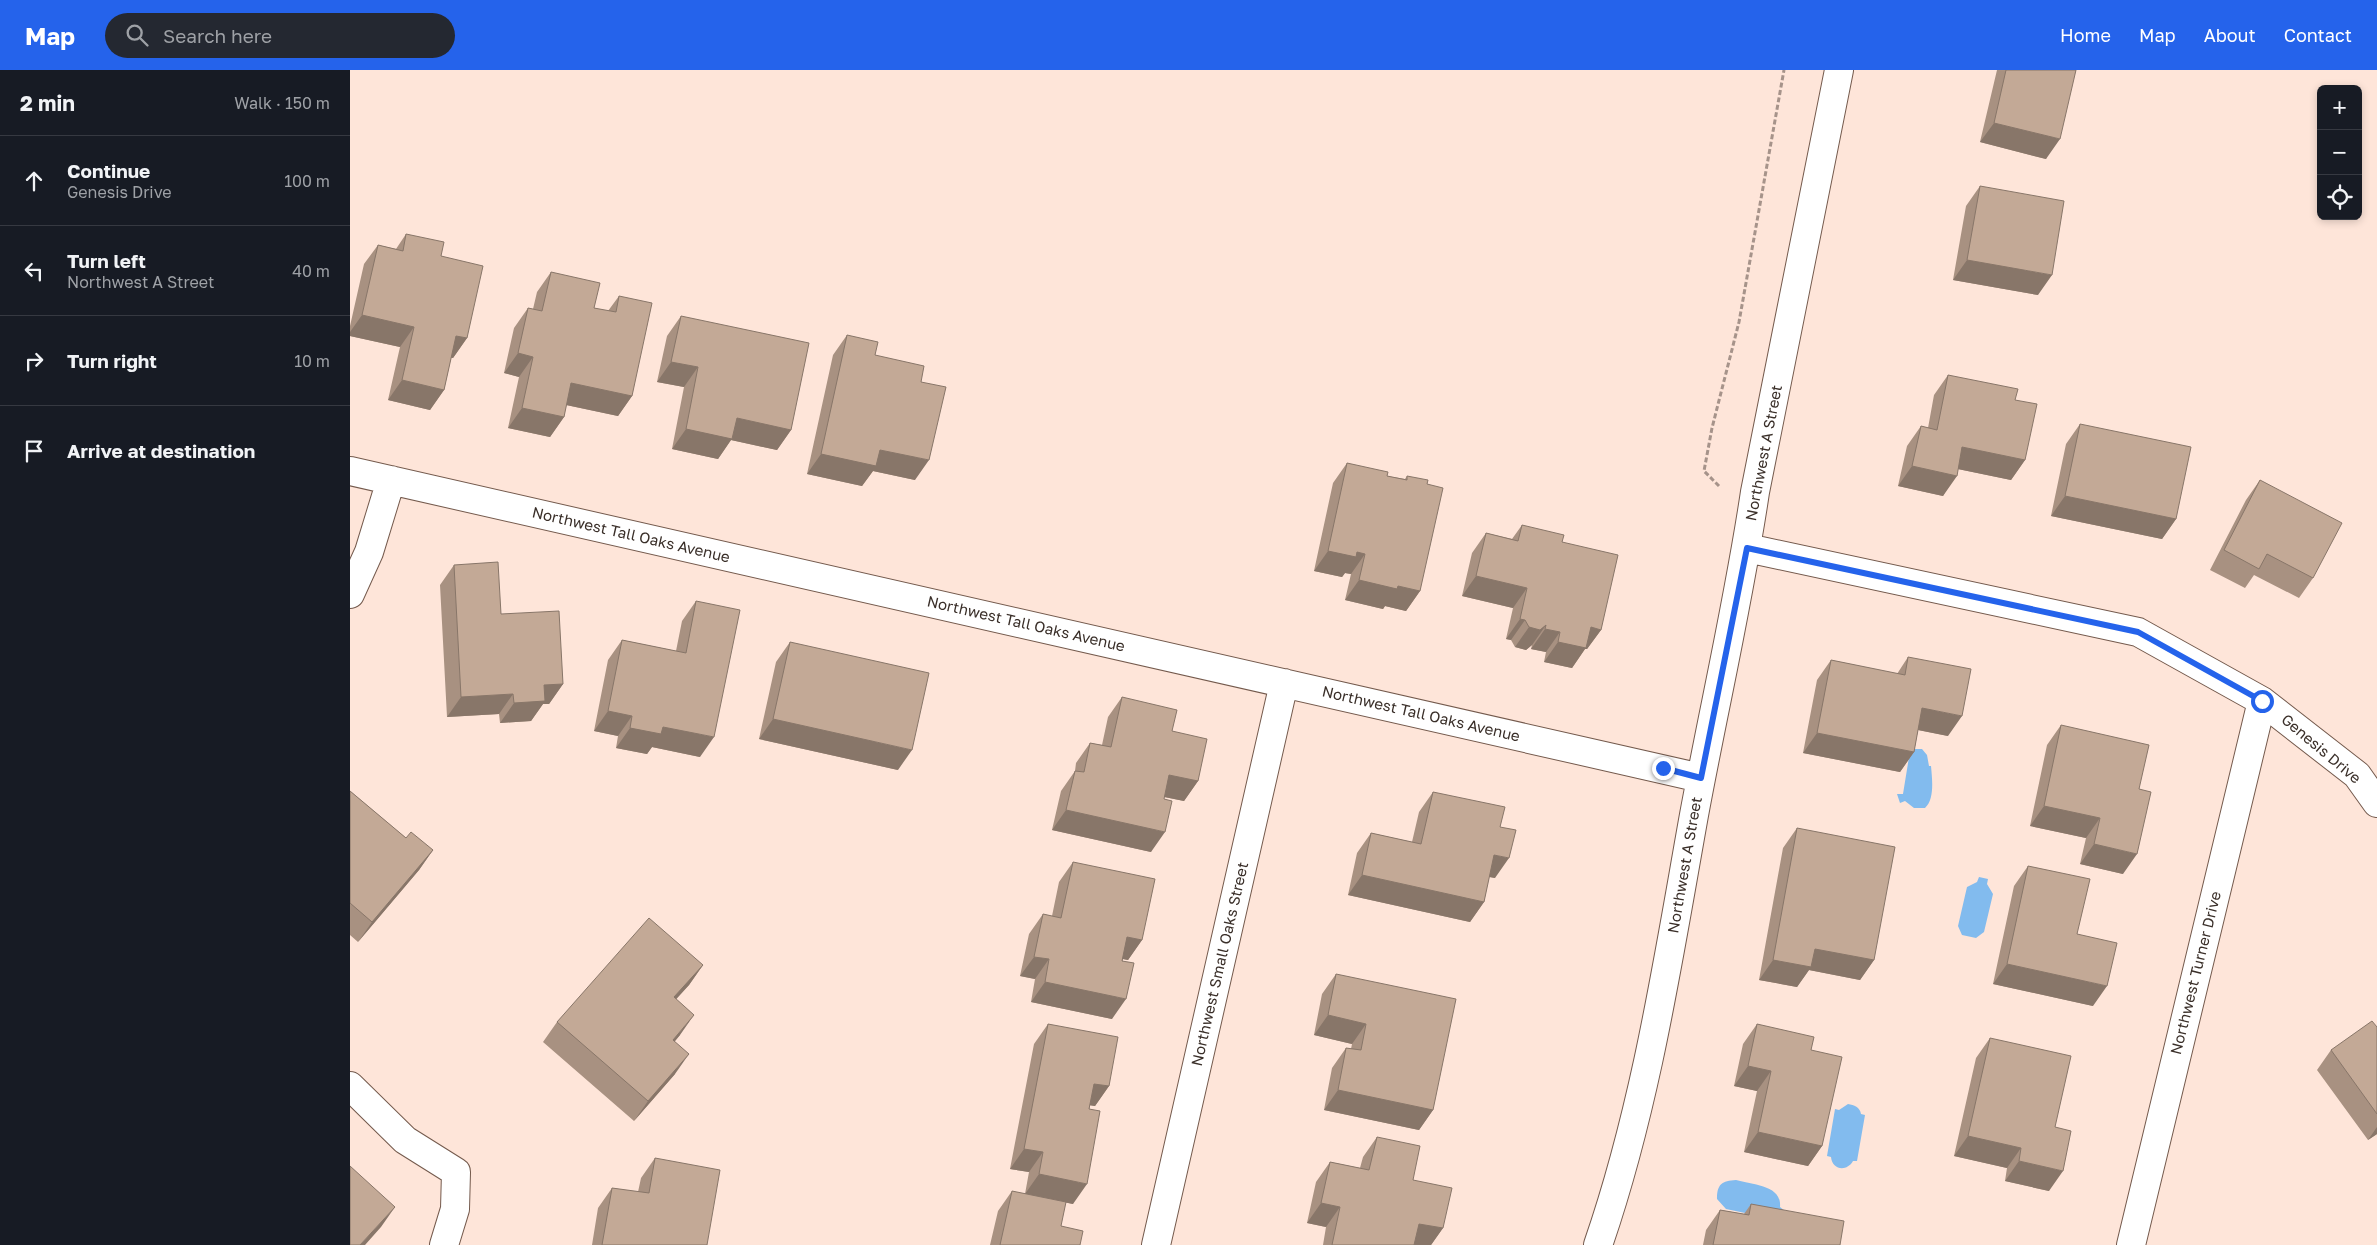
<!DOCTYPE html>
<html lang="en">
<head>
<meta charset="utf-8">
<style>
	body { margin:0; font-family:"Golos Text",sans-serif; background:#242831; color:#f1f3f6 }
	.controls { position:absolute; right:15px; top:15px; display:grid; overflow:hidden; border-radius:8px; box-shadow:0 2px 8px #0003 }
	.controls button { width:45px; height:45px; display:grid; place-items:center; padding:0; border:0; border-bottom:1px solid #363941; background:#171b24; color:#f1f3f6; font:25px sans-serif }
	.stop { position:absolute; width:15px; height:15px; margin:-11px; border:4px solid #2563eb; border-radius:50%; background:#fff }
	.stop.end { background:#2563eb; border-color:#fff; box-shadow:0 1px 5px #0008 }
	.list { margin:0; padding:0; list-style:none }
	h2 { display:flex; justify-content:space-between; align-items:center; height:65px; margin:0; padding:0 20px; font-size:21px }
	h2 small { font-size:16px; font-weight:400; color:#9ea1a6 }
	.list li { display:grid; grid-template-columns:32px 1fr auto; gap:15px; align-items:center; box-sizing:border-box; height:90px; padding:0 20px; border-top:1px solid #363941 }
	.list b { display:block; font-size:19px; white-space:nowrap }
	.list p { margin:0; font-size:16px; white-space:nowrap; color:#9ea1a6 }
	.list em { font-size:16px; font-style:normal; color:#9ea1a6 }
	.icon { flex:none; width:28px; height:28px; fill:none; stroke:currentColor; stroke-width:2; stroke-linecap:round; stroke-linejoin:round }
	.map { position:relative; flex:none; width:2027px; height:1175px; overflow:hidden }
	header { display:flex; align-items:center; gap:30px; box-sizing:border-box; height:70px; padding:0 25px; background:#2563eb; color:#fff }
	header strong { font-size:24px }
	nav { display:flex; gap:28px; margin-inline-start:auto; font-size:18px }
	.search { width:350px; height:45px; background:#242831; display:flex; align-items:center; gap:12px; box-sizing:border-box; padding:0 18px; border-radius:28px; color:#9ea1a6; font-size:19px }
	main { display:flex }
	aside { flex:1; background:#171b24 }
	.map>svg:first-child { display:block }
	.water { fill:#82bbee }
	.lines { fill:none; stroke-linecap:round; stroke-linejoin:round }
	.minor-casing { stroke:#745a4d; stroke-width:30 }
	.path { stroke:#a6938a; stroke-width:3; stroke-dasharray:5 2.5; stroke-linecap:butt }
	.minor { stroke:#fff; stroke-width:28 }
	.wall { fill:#a89181 }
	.shaded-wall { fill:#887669 }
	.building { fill:#c3a996; stroke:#887669 }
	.route { stroke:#2563eb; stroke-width:6 }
	.labels { text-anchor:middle; stroke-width:4.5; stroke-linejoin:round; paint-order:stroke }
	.street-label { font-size:15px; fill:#3a2f29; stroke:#fff }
</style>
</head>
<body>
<header>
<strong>Map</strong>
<div class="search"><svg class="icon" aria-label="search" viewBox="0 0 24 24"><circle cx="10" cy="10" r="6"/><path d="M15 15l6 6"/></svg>Search here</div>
<nav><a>Home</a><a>Map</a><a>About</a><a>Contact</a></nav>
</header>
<main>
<aside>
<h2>2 min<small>Walk · 150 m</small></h2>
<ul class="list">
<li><svg class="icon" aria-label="ahead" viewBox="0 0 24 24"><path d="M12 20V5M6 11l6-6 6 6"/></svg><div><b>Continue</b><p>Genesis Drive</p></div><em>100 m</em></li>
<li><svg class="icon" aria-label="left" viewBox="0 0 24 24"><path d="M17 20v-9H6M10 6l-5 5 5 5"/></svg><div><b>Turn left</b><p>Northwest A Street</p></div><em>40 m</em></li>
<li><svg class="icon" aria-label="right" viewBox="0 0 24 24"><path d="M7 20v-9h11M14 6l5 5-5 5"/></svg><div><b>Turn right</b></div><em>10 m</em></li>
<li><svg class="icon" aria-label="arrive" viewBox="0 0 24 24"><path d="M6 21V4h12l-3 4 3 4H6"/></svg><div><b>Arrive at destination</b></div></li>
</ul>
</aside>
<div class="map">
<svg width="2027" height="1175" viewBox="0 0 2027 1175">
	<rect width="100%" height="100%" fill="#fee5d9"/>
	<path class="water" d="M 1565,679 L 1572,679 L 1577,685 L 1579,696 L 1581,696 C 1582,708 1585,729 1575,738 L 1564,738 L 1555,731 L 1550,733 L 1547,724 L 1553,724 L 1560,681 Z
		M 1629,807 L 1638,809 L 1637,814 L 1643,824 L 1634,862 L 1626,868 L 1612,865 L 1608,856 L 1617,817 L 1627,812 Z
		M 1498,1034 C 1504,1035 1510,1037 1511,1044 L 1515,1045 L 1507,1091 L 1503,1091 C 1497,1102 1482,1100 1481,1087 L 1477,1086 L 1485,1039 L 1489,1040 Z
		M 1386,1110 C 1403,1115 1432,1115 1430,1137 L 1435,1141 L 1419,1148 L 1376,1139 L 1367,1129 C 1367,1114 1372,1111 1386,1110 Z"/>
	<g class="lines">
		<g class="minor-casing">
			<path id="minor" d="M 0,401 L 1351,708
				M 1397,478 L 1788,562 L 1912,631 L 2007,705 L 2027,733
				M 0,524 L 19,482 L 41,410
				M 0,1016 L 55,1070 L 106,1102 L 105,1139 L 94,1175
				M 806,1175 L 934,613
				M 1248,1175 C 1296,1036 1318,890 1344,745 C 1364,637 1389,530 1405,422 L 1489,0
				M 1781,1175 L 1912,631"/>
		</g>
		<path class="path" d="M 1369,416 L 1354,401 L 1362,358 L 1389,252 L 1434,0"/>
		<use href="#minor" class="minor"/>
	</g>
	<path class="wall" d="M 1647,0 L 1726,0 L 1696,89 L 1630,72 Z
		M 1630,116 L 1688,225 L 1603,210 L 1616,136 Z
		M 56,164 L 91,186 L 117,268 L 103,288 L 101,288 L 94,320 L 80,340 L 38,330 L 50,277 L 0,266 L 0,256 L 14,194 L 28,175 L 46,179 Z
		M 201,202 L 244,238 L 258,241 L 269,226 L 282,326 L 268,346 L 216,335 L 214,347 L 200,367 L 158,358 L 169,307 L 154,303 L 164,258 L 178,238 L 183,239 L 187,222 Z
		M 331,246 L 441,360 L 427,380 L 381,370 L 368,389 L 322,379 L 334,317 L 307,312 L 317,266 Z
		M 497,265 L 525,285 L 571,312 L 565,410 L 523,401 L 512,416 L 457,404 L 483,285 Z
		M 1598,305 L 1665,330 L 1675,390 L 1661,410 L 1608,399 L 1593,426 L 1548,416 L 1557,376 L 1571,356 L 1578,358 L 1584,325 Z
		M 1730,354 L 1826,449 L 1812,469 L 1701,446 L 1716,374 Z
		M 997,393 L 1037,406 L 1055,409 L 1057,406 L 1077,414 L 1070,521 L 1056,541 L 1035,536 L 1033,539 L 995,530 L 1001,504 L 995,503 L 992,507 L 964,501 L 983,413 Z
		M 1910,410 L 1963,508 L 1949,528 L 1904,505 L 1895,518 L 1860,500 L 1896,430 Z
		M 1172,455 L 1212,472 L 1251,560 L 1237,579 L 1235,579 L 1222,598 L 1194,592 L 1196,582 L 1181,579 L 1182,575 L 1176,580 L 1165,577 L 1161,570 L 1156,569 L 1163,538 L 1112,526 L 1122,483 L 1136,463 L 1162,469 Z
		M 104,495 L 151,544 L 213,614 L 199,634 L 193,634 L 181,651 L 150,653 L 149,644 L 97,647 L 90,515 Z
		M 346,531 L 350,687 L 302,677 L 297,684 L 266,678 L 268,666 L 244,661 L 258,590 L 272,570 L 326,581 L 332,551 Z
		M 440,572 L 548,700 L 409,669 L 426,592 Z
		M 1558,587 L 1598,666 L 1568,660 L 1564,682 L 1550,702 L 1453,683 L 1467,610 L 1481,590 L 1547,604 Z
		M 772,627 L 822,661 L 848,711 L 834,731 L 814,727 L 801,782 L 702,760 L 711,721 L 725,701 L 726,693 L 740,673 L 752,675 L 758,647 Z
		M 1711,655 L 1773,804 L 1730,794 L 1736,768 L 1680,756 L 1697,675 Z
		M 0,721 L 56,768 L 83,780 L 69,800 L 8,872 L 0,865 Z
		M 1083,722 L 1150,757 L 1145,808 L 1139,807 L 1134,832 L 1120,852 L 998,825 L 1007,783 L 1021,763 L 1062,772 L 1069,742 Z
		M 1447,758 L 1524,890 L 1510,910 L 1459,900 L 1447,917 L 1409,910 L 1433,778 Z
		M 723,792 L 792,870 L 778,890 L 773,889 L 762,949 L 681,932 L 685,909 L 670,906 L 679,864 L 693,844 L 702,846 L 709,812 Z
		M 1678,796 L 1727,864 L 1743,936 L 1643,914 L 1664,816 Z
		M 353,895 L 339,915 L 326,929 L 330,965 L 325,971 L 325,1004 L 284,1051 L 193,972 L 207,952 Z
		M 986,904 L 1083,1040 L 1069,1060 L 974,1040 L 982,998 L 996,978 L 1001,979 L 1002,974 L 964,965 L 972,924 Z
		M 698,954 L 759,1016 L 745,1036 L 740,1035 L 723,1134 L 703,1130 L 711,1156 L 730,1175 L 640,1175 L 648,1141 L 662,1121 L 675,1124 L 679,1102 L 660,1099 L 684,974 Z
		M 1407,954 L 1461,980 L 1472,1076 L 1458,1096 L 1394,1082 L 1407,1021 L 1384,1016 L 1393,974 Z
		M 2027,957 L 2027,1064 L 2018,1070 L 1967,1000 L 1981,980 Z
		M 1640,968 L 1705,1057 L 1699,1121 L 1655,1111 L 1657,1098 L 1604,1086 L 1626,988 Z
		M 1027,1067 L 1063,1110 L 1093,1158 L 1081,1175 L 973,1175 L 976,1157 L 957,1153 L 966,1112 L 980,1092 L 1010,1098 L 1013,1087 Z
		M 305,1088 L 357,1175 L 242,1175 L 248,1138 L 262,1118 L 288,1122 L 291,1108 Z
		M 1401,1134 L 1490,1175 L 1353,1175 L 1356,1160 L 1370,1140 L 1394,1144 Z"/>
	<path class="shaded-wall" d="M 1644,53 L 1710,69 L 1696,89 L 1630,72 Z
		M 1617,190 L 1702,205 L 1688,225 L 1603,210 Z
		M 12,245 L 64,257 L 50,277 L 0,266 L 0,262 Z
		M 106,266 L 117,268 L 103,288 L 92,285 Z
		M 168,283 L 183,287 L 169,307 L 154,303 Z
		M 321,292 L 348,297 L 334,317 L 307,312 Z
		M 52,310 L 94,320 L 80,340 L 38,330 Z
		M 221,313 L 282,326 L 268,346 L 207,333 Z
		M 172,338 L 214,347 L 200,367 L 158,358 Z
		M 387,348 L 441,360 L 427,380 L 381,370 L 368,389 L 322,379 L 336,359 Z
		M 1612,377 L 1675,390 L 1661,410 L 1598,397 Z
		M 530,380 L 579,390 L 565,410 L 523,401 L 512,416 L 457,404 L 471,384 Z
		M 1562,396 L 1607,406 L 1593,426 L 1548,416 Z
		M 1715,426 L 1826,449 L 1812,469 L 1701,446 Z
		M 978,481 L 1007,482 L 1015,484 L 1001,504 L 995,503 L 992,507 L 964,501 Z
		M 1126,506 L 1177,518 L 1163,538 L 1112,526 Z
		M 1009,510 L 1048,516 L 1070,521 L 1056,541 L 1035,536 L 1033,539 L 995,530 Z
		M 1170,549 L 1175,550 L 1161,570 L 1156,569 Z
		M 1196,555 L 1182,575 L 1176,580 L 1165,577 L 1179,557 Z
		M 1241,557 L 1251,560 L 1237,579 L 1235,579 L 1222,598 L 1194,592 L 1208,572 Z
		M 1195,559 L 1210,562 L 1196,582 L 1181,579 Z
		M 213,614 L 199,634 L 193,634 L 181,651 L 150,653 L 164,633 L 194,615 Z
		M 163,624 L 149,644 L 97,647 L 111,627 Z
		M 1572,638 L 1612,646 L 1598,666 L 1558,658 Z
		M 258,641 L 282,646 L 268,666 L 244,661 Z
		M 423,649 L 562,680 L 548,700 L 409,669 Z
		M 313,657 L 364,667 L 350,687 L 302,677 L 297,684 L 266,678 L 280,658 Z
		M 1467,663 L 1564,682 L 1550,702 L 1453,683 Z
		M 819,705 L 848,711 L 834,731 L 805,725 Z
		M 1694,736 L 1750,748 L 1736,768 L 1680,756 Z
		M 716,740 L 815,762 L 801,782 L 702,760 Z
		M 1744,774 L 1787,784 L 1773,804 L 1730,794 Z
		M 83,780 L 69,800 L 8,872 L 22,852 Z
		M 1144,785 L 1159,788 L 1145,808 L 1130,805 Z
		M 1012,805 L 1134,832 L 1120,852 L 998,825 Z
		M 777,867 L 792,870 L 778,890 L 763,887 Z
		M 1465,879 L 1524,890 L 1510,910 L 1459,900 L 1447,917 L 1409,910 L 1423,890 Z
		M 684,887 L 699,889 L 685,909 L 670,906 Z
		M 1657,894 L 1757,916 L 1743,936 L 1643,914 Z
		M 353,895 L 339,915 L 310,947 L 324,927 Z
		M 695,912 L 776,929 L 762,949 L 681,932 Z
		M 344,945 L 330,965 L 309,990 L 323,970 Z
		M 978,945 L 1016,954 L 1002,974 L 964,965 Z
		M 339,984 L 325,1004 L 284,1051 L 298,1031 Z
		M 1398,996 L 1421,1001 L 1407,1021 L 1384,1016 Z
		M 744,1014 L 759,1016 L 745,1036 L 730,1034 Z
		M 988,1020 L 1083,1040 L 1069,1060 L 974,1040 Z
		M 2027,1057 L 2027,1064 L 2018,1070 Z
		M 1408,1062 L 1472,1076 L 1458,1096 L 1394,1082 Z
		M 1618,1066 L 1671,1078 L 1657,1098 L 1604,1086 Z
		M 674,1079 L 693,1082 L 679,1102 L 660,1099 Z
		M 1669,1091 L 1713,1101 L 1699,1121 L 1655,1111 Z
		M 689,1104 L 737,1114 L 723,1134 L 675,1124 Z
		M 971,1133 L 990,1137 L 976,1157 L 957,1153 Z
		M 45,1137 L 31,1157 L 15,1175 L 10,1175 Z
		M 1069,1154 L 1093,1158 L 1081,1175 L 1061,1175 Z"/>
	<path class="building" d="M 1656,0 L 1726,0 L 1710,69 L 1644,53 Z
		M 1630,116 L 1714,131 L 1702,205 L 1617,190 Z
		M 56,164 L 94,172 L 91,186 L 133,196 L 117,268 L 106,266 L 94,320 L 52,310 L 64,257 L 12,245 L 28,175 L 53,181 Z
		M 201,202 L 250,213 L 244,238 L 266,242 L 269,226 L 302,233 L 282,326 L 221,313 L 214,347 L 172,338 L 183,287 L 168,283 L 178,238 L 192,241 Z
		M 331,246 L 459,273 L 441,360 L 387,348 L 382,369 L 336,359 L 348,297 L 321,292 Z
		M 497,265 L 528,272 L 525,285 L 574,296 L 571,312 L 596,317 L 579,390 L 530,380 L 526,396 L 471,384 Z
		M 1598,305 L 1668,319 L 1665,330 L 1687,334 L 1675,390 L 1612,377 L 1607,406 L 1562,396 L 1571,356 L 1587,360 Z
		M 1730,354 L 1841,377 L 1826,449 L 1715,426 Z
		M 997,393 L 1038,402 L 1037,406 L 1057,410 L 1057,406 L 1078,410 L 1077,414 L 1093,418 L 1070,521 L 1048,516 L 1047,519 L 1009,510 L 1015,484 L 1007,482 L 1006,487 L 978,481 Z
		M 1910,410 L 1992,453 L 1963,508 L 1917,484 L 1909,499 L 1874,480 Z
		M 1172,455 L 1214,465 L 1212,472 L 1268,485 L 1251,560 L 1241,557 L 1236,578 L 1208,572 L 1210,562 L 1195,559 L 1196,555 L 1190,560 L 1179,557 L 1175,550 L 1170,549 L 1177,518 L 1126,506 L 1136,463 L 1168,471 Z
		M 148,492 L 151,544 L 209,541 L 213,614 L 194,615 L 195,631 L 164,633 L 163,624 L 111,627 L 104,495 Z
		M 346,531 L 390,540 L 364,667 L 313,657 L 311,664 L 280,658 L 282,646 L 258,641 L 272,570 L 336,583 Z
		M 440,572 L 579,603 L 562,680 L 423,649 Z
		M 1558,587 L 1621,599 L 1612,646 L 1572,638 L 1564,682 L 1467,663 L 1481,590 L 1555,605 Z
		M 772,627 L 827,640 L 822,661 L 857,669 L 848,711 L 819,705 L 814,729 L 822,731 L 815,762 L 716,740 L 725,701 L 734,702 L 740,673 L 761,677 Z
		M 1711,655 L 1799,675 L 1789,719 L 1801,722 L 1787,784 L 1744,774 L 1750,748 L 1694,736 Z
		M 0,721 L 56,768 L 61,762 L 83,780 L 22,852 L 0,833 Z
		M 1083,722 L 1155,737 L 1150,757 L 1166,760 L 1159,788 L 1144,785 L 1134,832 L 1012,805 L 1021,763 L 1071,774 Z
		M 1447,758 L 1545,777 L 1524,890 L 1465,879 L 1461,897 L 1423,890 Z
		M 723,792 L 805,809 L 792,870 L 777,867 L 772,891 L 784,893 L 776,929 L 695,912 L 699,889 L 684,887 L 693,844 L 711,848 Z
		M 1678,796 L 1740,809 L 1727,864 L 1767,873 L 1757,916 L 1657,894 Z
		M 299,848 L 353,895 L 324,927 L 344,945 L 323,970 L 339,984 L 298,1031 L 207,952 Z
		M 986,904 L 1106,929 L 1083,1040 L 988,1020 L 996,978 L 1011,980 L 1016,954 L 978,945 Z
		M 2022,951 L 2027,957 L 2027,1044 L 1981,980 Z
		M 698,954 L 768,967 L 759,1016 L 744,1014 L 739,1039 L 750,1041 L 737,1114 L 689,1104 L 693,1082 L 674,1079 Z
		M 1407,954 L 1464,967 L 1461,980 L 1492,987 L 1472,1076 L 1408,1062 L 1421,1001 L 1398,996 Z
		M 1640,968 L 1721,986 L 1705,1057 L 1721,1061 L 1713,1101 L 1669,1091 L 1671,1078 L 1618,1066 Z
		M 1027,1067 L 1070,1076 L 1063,1110 L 1102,1118 L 1093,1158 L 1069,1154 L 1064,1175 L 982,1175 L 990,1137 L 971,1133 L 980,1092 L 1019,1100 Z
		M 305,1088 L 370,1100 L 357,1175 L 252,1175 L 262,1118 L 299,1123 Z
		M 0,1096 L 45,1137 L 10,1175 L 0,1175 Z
		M 662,1121 L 716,1132 L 711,1156 L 733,1161 L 730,1175 L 650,1175 Z
		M 1401,1134 L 1494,1151 L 1490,1175 L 1363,1175 L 1370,1140 L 1399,1145 Z"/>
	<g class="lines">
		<path class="route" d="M 1313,698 L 1351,708 L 1397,478 L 1788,562 L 1912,631"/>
	</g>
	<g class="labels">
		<g class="street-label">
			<text transform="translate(1414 383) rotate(-79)" y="5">Northwest A Street</text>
			<text transform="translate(281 465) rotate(13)" y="5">Northwest Tall Oaks Avenue</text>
			<text transform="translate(676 554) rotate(13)" y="5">Northwest Tall Oaks Avenue</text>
			<text transform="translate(1071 644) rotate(13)" y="5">Northwest Tall Oaks Avenue</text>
			<text transform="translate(1971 679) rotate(40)" y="5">Genesis Drive</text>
			<text transform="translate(1335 795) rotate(-80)" y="5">Northwest A Street</text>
			<text transform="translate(870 894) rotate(-77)" y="5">Northwest Small Oaks Street</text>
			<text transform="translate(1846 903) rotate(-76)" y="5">Northwest Turner Drive</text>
		</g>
	</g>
</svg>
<div class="controls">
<button>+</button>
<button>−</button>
<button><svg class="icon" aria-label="locate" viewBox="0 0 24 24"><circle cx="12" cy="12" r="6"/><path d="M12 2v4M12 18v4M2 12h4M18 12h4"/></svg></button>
</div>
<div class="stop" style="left:1912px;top:631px"></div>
<div class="stop end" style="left:1313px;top:698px"></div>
</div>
</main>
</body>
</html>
